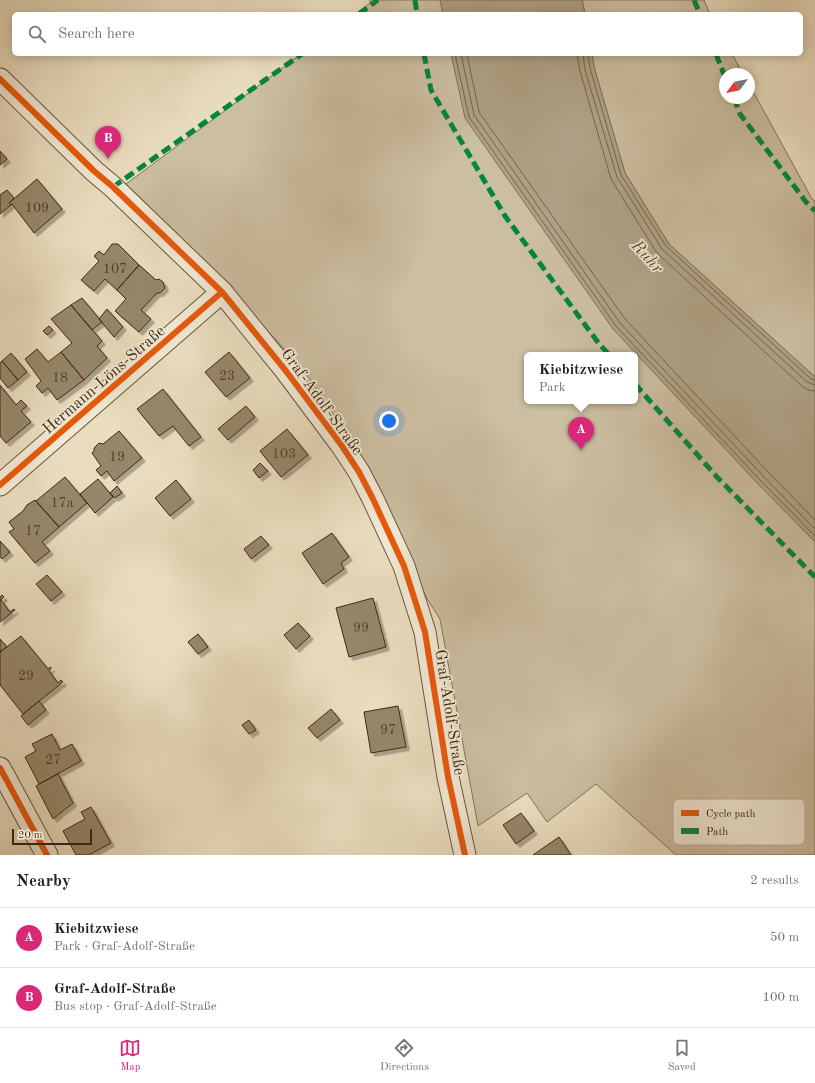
<!DOCTYPE html>
<html lang="en">
<head>
<meta charset="utf-8">
<style>
	body { margin:0; font-family:"Old Standard TT",serif; background:#f6f6f6; color:#202124 }
	.compass { position:absolute; left:719px; top:68px; width:36px; height:36px; border-radius:50%; background:#fff; box-shadow:0 2px 10px #0003; rotate:238deg }
	.scale { position:absolute; left:12px; bottom:10px; width:80px; box-sizing:border-box; padding-left:4px; border:2px solid #3b2911; border-top:0; font-size:11px; line-height:14px; white-space:nowrap; color:#3b2911; -webkit-text-stroke:3px #f1e9d5; paint-order:stroke }
	.you { position:absolute; left:389px; top:421px; width:14px; height:14px; margin:-10px; border:3px solid #fff; border-radius:50%; background:#1a73e8; box-shadow:0 0 0 6px #1a73e833 }
	.badge { display:grid; place-items:center; width:26px; height:26px; border-radius:50%; background:#db2777; color:#fff; font-size:13px; font-weight:700 }
	.pin { position:absolute; translate:-50% -33px; filter:drop-shadow(0 1px 2px #0008) }
	.pin::after { content:''; position:absolute; top:21px; width:14px; height:12px; background:inherit; clip-path:polygon(0 0,100% 0,50% 100%) }
	.popup { position:absolute; left:524px; top:352px; width:114px; height:52px; box-sizing:border-box; display:grid; place-content:center; border-radius:6px; background:#fff; filter:drop-shadow(0 1px 3px #0005); font-size:13px; white-space:nowrap; color:#757577 }
	.popup b { font-size:15px; color:#202124 }
	.popup::after { content:''; position:absolute; left:50%; top:100%; margin-left:-8px; border:8px solid transparent; border-top-color:#fff }
	.list { margin:0; padding:0; list-style:none }
	h2 { display:flex; justify-content:space-between; align-items:center; height:52px; margin:0; padding:0 16px; font-size:17px }
	h2 small { font-size:13px; font-weight:400; color:#757577 }
	.list li { display:grid; grid-template-columns:26px 1fr auto; gap:12px; align-items:center; box-sizing:border-box; height:60px; padding:0 16px; border-top:1px solid #e0e0e0 }
	.list b { display:block; font-size:15px; white-space:nowrap }
	.list p { margin:0; font-size:13px; white-space:nowrap; color:#757577 }
	.list em { font-size:13px; font-style:normal; color:#757577 }
	.icon { flex:none; width:22px; height:22px; fill:none; stroke:currentColor; stroke-width:2; stroke-linecap:round; stroke-linejoin:round }
	.map { position:relative; flex:none; width:815px; height:855px; overflow:hidden }
	.search { position:absolute; background:#fff; box-shadow:0 2px 10px #0003; left:12px; right:12px; top:12px; height:44px; display:flex; align-items:center; gap:10px; box-sizing:border-box; padding:0 14px; border-radius:6px; color:#757577; font-size:15px }
	.sheet { height:172px; background:#fff }
	nav { display:flex; justify-content:space-around; align-items:center; box-sizing:border-box; height:56px; border-top:1px solid #e0e0e0; background:#fff; font-size:11px; color:#757577 }
	nav a { display:grid; justify-items:center; gap:2px }
	nav .on { color:#db2777 }
	.map>svg:first-child { display:block }
	.green { fill:#ccbea1; stroke:#847459; fill-rule:evenodd }
	.water { fill:#aea084; stroke:#807056 }
	.lines { fill:none; stroke-linecap:round; stroke-linejoin:round }
	.shore { stroke:#74644a; stroke-width:1 }
	.building { fill:#96876b; stroke:#3b2911; filter:url(#shadow) }
	.minor-casing { stroke:#67563c; stroke-width:23 }
	.minor { stroke:#f1e9d5; stroke-width:21 }
	.quiet { stroke:#00873e; stroke-width:5; stroke-dasharray:10 5; stroke-linecap:butt }
	.cycleway-casing { stroke:#f1e9d5; stroke-width:8 }
	.cycleway { stroke:#e8590c; stroke-width:6 }
	.labels { text-anchor:middle; stroke-width:3.5; stroke-linejoin:round; paint-order:stroke }
	.number-label { font-size:14px; fill:#524028 }
	.street-label { font-size:16px; fill:#3b2911; stroke:#f1e9d5 }
	.water-label { font-size:17px; font-style:italic; fill:#5e4d34; stroke:#f1e9d5 }
	.key { fill:#f1e9d5; stroke:#baaf9a; stroke-width:1 }
	.key-label { font-size:11px; fill:#3b2911 }
</style>
</head>
<body>
<div class="map">
<svg width="815" height="855" viewBox="0 0 815 855">
	<defs>
		<filter id="shadow"><feDropShadow dx="3.5" dy="3.5" stdDeviation="0" flood-color="#0004"/></filter>
	</defs>
	<rect width="100%" height="100%" fill="#eaddbf"/>
	<filter id="stains"><feTurbulence type="fractalNoise" baseFrequency=".005" numOctaves="4"/><feColorMatrix values="0 0 0 0 .2 0 0 0 0 .09 0 0 0 0 .02 0 0 0 .5 -.17"/></filter>
	<radialGradient id="worn" r=".72"><stop offset=".6" stop-color="#630" stop-opacity="0"/><stop offset="1" stop-color="#630" stop-opacity=".3"/></radialGradient>
	<path class="green" d="M 370,0 L 496,0 L 497,14 L 355,14 L 370,3 Z
		M 582,0 L 704,0 L 710,14 L 585,14 Z
		M 301,54 L 504,54 L 815,459 L 815,855 L 676,855 L 596,784 L 547,822 L 527,793 L 478,826 L 440,619 L 426,597 L 394,519 L 352,442 L 304,371 L 208,265 L 126,184 ZM 527,355 L 635,355 L 635,401 L 527,401 Z
		M 592,54 L 732,54 L 743,74 L 725,74 L 725,98 L 749,98 L 749,84 L 812,199 L 815,201 L 815,377 L 669,244 L 625,173 L 594,67 Z"/>
	<path class="water" d="M 440,0 L 582,0 L 585,14 L 443,14 Z
		M 451,54 L 592,54 L 594,67 L 625,173 L 669,244 L 815,377 L 815,542 L 758,484 L 613,329 L 465,118 Z"/>
	<g class="lines">
		<path class="shore" d="M 455,54 L 469,117 L 616,326 L 761,481 L 815,536
			M 461,54 L 474,115 L 620,323 L 765,478 L 815,529
			M 467,54 L 479,112 L 625,319 L 769,473 L 815,520
			M 577,54 L 580,71 L 611,179 L 657,253 L 803,387 L 809,390 L 815,391
			M 583,54 L 585,70 L 617,177 L 662,249 L 807,382 L 815,385
			M 588,54 L 590,68 L 621,175 L 666,246 L 811,379 L 815,380"/>
	</g>
	<path class="building" d="M 0,151 L 7,159 L 0,165 Z
		M 37,179 L 62,209 L 34,233 L 12,204 L 11,205 L 9,203 Z
		M 7,190 L 14,198 L 9,203 L 11,205 L 0,214 L 0,195 Z
		M 112,244 L 118,244 L 139,265 L 117,290 L 105,279 L 94,291 L 81,280 L 99,261 L 94,256 L 99,251 L 104,255 Z
		M 139,265 L 156,280 L 159,279 L 163,282 L 165,288 L 160,293 L 157,293 L 141,310 L 151,319 L 139,332 L 115,311 L 126,299 L 117,290 Z
		M 82,298 L 102,322 L 92,330 L 71,305 Z
		M 71,305 L 102,341 L 97,346 L 107,358 L 84,380 L 61,352 L 72,343 L 51,319 Z
		M 107,309 L 123,327 L 114,337 L 99,319 Z
		M 49,326 L 53,330 L 47,335 L 43,331 Z
		M 37,349 L 48,362 L 61,352 L 84,380 L 57,400 L 48,388 L 42,393 L 36,386 L 41,381 L 25,359 Z
		M 229,352 L 250,378 L 226,397 L 205,372 Z
		M 11,353 L 27,372 L 18,380 L 2,361 Z
		M 2,361 L 18,380 L 8,388 L 0,378 L 0,363 Z
		M 0,385 L 16,405 L 21,400 L 27,406 L 21,411 L 31,422 L 6,443 L 0,436 Z
		M 163,389 L 201,437 L 189,446 L 173,426 L 159,436 L 137,409 Z
		M 246,406 L 255,417 L 228,440 L 218,429 Z
		M 287,429 L 308,455 L 281,477 L 260,451 Z
		M 119,431 L 142,458 L 114,481 L 107,471 L 101,476 L 96,470 L 101,466 L 92,453 L 94,451 L 94,448 L 99,443 L 103,444 Z
		M 260,463 L 268,471 L 259,478 L 253,470 Z
		M 65,477 L 87,503 L 59,527 L 36,501 Z
		M 98,479 L 113,497 L 95,513 L 80,494 Z
		M 176,480 L 191,499 L 170,516 L 155,498 Z
		M 117,486 L 122,493 L 115,498 L 110,493 Z
		M 35,500 L 59,527 L 42,542 L 50,551 L 35,563 L 9,532 L 14,529 L 9,522 L 23,511 L 27,505 Z
		M 332,533 L 349,557 L 341,563 L 344,569 L 323,584 L 302,553 Z
		M 261,536 L 269,545 L 251,559 L 244,549 Z
		M 0,541 L 10,552 L 2,559 L 0,557 Z
		M 47,575 L 62,592 L 51,601 L 36,584 Z
		M 2,595 L 4,597 L 1,600 L 10,612 L 14,609 L 15,610 L 0,622 L 0,597 Z
		M 373,598 L 386,647 L 349,657 L 336,608 Z
		M 298,623 L 310,636 L 296,649 L 284,635 Z
		M 198,634 L 208,647 L 198,654 L 188,642 Z
		M 21,636 L 48,669 L 51,667 L 51,668 L 49,671 L 58,683 L 61,680 L 63,682 L 23,714 L 0,685 L 0,652 Z
		M 0,639 L 7,647 L 0,652 Z
		M 39,701 L 46,710 L 28,725 L 21,716 Z
		M 398,706 L 406,747 L 371,753 L 364,712 Z
		M 331,709 L 340,720 L 317,738 L 308,728 Z
		M 249,720 L 256,730 L 249,734 L 242,725 Z
		M 52,734 L 60,750 L 72,744 L 81,761 L 39,784 L 25,757 L 36,751 L 32,744 Z
		M 58,774 L 73,803 L 53,819 L 36,786 Z
		M 91,807 L 111,843 L 89,855 L 76,855 L 63,831 L 85,819 L 81,812 Z
		M 521,813 L 534,831 L 516,844 L 503,825 Z
		M 559,837 L 571,855 L 533,855 Z"/>
	<g class="lines">
		<g class="minor-casing">
			<path id="minor" d="M 0,79 L 94,171 L 113,187 L 222,292 L 286,371 L 342,446 L 359,472 L 373,499 L 404,566 L 425,632 L 448,777 L 465,855
				M 0,485 L 222,292
				M 0,768 L 47,855"/>
		</g>
		<use href="#minor" class="minor"/>
		<path class="quiet" d="M 415,0 L 417,14
			M 694,0 L 700,14
			M 359,14 L 378,0
			M 424,54 L 431,90 L 505,216 L 597,341 L 609,355
			M 716,54 L 725,77
			M 734,98 L 740,114 L 806,202 L 815,211
			M 113,187 L 302,54
			M 635,384 L 717,477 L 815,577"/>
		<g class="cycleway-casing">
			<path id="cycleway" d="M 0,79 L 94,171 L 113,187 L 222,292 L 286,371 L 342,446 L 359,472 L 373,499 L 404,566 L 425,632 L 448,777 L 465,855
				M 0,485 L 222,292
				M 0,768 L 47,855"/>
		</g>
		<use href="#cycleway" class="cycleway"/>
	</g>
	<g class="labels">
		<g class="number-label">
			<text x="37" y="212">109</text>
			<text x="115" y="273">107</text>
			<text x="227" y="380">23</text>
			<text x="60" y="382">18</text>
			<text x="284" y="458">103</text>
			<text x="117" y="461">19</text>
			<text x="62" y="507">17a</text>
			<text x="33" y="535">17</text>
			<text x="361" y="632">99</text>
			<text x="26" y="680">29</text>
			<text x="388" y="734">97</text>
			<text x="53" y="764">27</text>
		</g>
		<g class="street-label">
			<text transform="translate(103 379) rotate(-41)" y="6">Hermann-Löns-Straße</text>
			<text transform="translate(323 401) rotate(54)" y="6">Graf-Adolf-Straße</text>
			<text transform="translate(451 712) rotate(81)" y="6">Graf-Adolf-Straße</text>
		</g>
		<g class="water-label">
			<text transform="translate(648 256) rotate(48)" y="6">Ruhr</text>
		</g>
	</g>
	<rect x="673" y="799" width="132" height="46" rx="6" class="key"/>
	<rect x="681" y="810" width="18" height="6" fill="#e8590c"/>
	<rect x="681" y="828" width="18" height="6" fill="#00873e"/>
	<g class="key-label">
		<text x="706" y="817">Cycle path</text>
		<text x="706" y="835">Path</text>
	</g>
	<rect width="100%" height="100%" filter="url(#stains)"/>
	<rect width="100%" height="100%" fill="url(#worn)"/>
</svg>
<svg class="compass" viewBox="-18 -18 36 36"><path d="M0-13l5 13h-10z" fill="#e53935"/><path d="M0 13l5-13h-10z" fill="#757577"/></svg>
<div class="scale">20 m</div>
<div class="you"></div>
<div class="pin badge" style="left:581px;top:450px">A</div>
<div class="popup"><b>Kiebitzwiese</b>Park</div>
<div class="pin badge" style="left:108px;top:159px">B</div>
<div class="search"><svg class="icon" aria-label="search" viewBox="0 0 24 24"><circle cx="10" cy="10" r="6"/><path d="M15 15l6 6"/></svg>Search here</div>
</div>
<section class="sheet">
<h2>Nearby<small>2 results</small></h2>
<ul class="list">
<li><span class="badge">A</span><div><b>Kiebitzwiese</b><p>Park · Graf-Adolf-Straße</p></div><em>50 m</em></li>
<li><span class="badge">B</span><div><b>Graf-Adolf-Straße</b><p>Bus stop · Graf-Adolf-Straße</p></div><em>100 m</em></li>
</ul>
</section>
<nav>
<a class="on"><svg class="icon" aria-label="map" viewBox="0 0 24 24"><path d="M3 6l6-2 6 2 6-2v14l-6 2-6-2-6 2zM9 4v14M15 6v14"/></svg>Map</a>
<a><svg class="icon" aria-label="directions" viewBox="0 0 24 24"><path d="M12 3l9 9-9 9-9-9zM9 14v-3h6M13 9l2 2-2 2"/></svg>Directions</a>
<a><svg class="icon" aria-label="saved" viewBox="0 0 24 24"><path d="M7 4h10v16l-5-4-5 4z"/></svg>Saved</a>
</nav>
</body>
</html>
